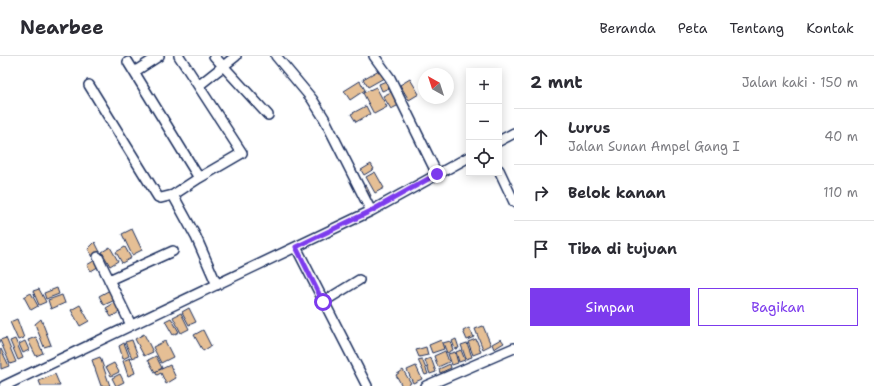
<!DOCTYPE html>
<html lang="id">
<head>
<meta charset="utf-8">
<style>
	body { margin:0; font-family:"Shantell Sans",sans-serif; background:#f2f2f3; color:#2b2b33 }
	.controls { position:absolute; right:12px; top:12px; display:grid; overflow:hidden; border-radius:0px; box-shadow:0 2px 10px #0003 }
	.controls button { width:36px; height:36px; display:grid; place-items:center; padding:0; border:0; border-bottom:1px solid #e1e1e2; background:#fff; color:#2b2b33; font:20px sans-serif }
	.compass { position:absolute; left:418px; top:12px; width:36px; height:36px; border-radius:50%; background:#fff; box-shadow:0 2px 10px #0003; rotate:321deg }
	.stop { position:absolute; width:12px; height:12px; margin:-9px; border:3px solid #7c3aed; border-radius:50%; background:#fff }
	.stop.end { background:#7c3aed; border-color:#fff; box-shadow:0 1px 4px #0008 }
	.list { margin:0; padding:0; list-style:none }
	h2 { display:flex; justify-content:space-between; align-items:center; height:52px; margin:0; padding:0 16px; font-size:17px }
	h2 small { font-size:13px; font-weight:400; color:#7c7c81 }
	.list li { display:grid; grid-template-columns:26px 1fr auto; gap:12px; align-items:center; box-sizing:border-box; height:56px; padding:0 16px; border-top:1px solid #e1e1e2 }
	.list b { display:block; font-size:15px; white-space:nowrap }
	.list p { margin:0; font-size:13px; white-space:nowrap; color:#7c7c81 }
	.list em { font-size:13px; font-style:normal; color:#7c7c81 }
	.actions { display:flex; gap:8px; padding:12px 16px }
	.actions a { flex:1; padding:9px 0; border:1px solid #7c3aed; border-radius:0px; text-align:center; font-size:14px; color:#7c3aed }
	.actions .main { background:#7c3aed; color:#fff }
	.icon { flex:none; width:22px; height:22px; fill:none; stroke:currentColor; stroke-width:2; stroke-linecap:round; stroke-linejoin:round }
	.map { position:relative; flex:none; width:514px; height:330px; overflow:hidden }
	header { display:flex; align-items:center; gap:24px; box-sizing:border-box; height:56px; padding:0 20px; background:#fff; border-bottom:1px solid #e1e1e2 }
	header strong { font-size:19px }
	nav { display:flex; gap:22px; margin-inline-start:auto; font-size:14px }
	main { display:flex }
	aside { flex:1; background:#fff }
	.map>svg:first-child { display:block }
	.building { fill:#e5bf95; stroke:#1b2f5e }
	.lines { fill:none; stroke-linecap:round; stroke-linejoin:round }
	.street-casing { stroke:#1b2f5e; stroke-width:12 }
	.street { stroke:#fff; stroke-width:9 }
	.route { stroke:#7c3aed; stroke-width:5 }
</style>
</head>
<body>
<header>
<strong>Nearbee</strong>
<nav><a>Beranda</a><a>Peta</a><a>Tentang</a><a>Kontak</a></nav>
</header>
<main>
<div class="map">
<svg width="514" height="330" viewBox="0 0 514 330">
	<rect width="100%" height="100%" fill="#fff"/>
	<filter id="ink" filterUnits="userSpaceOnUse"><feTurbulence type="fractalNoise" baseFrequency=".025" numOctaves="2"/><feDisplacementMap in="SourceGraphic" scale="8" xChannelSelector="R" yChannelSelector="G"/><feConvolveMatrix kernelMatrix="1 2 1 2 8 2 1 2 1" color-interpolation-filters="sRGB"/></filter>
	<g filter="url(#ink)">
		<path class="building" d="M 379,14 L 384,22 L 368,31 L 363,23 Z
			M 410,23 L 419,38 L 409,44 L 400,29 Z
			M 360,25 L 365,34 L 350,44 L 344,35 Z
			M 386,25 L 389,32 L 382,35 L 379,28 Z
			M 376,31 L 387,51 L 374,58 L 363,37 Z
			M 391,36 L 399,49 L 391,53 L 383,40 Z
			M 366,50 L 370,58 L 356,66 L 351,58 Z
			M 371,108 L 374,113 L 364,119 L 361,114 Z
			M 375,116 L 384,132 L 375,137 L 366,121 Z
			M 366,129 L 371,140 L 365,143 L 360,132 Z
			M 132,173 L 142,194 L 132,199 L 122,178 Z
			M 95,186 L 100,196 L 93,201 L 88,193 Z
			M 110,191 L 118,205 L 110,210 L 102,196 Z
			M 125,191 L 131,202 L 122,207 L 116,196 Z
			M 97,203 L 101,209 L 91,215 L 87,209 Z
			M 57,232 L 59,238 L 46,243 L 44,237 Z
			M 39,233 L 46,246 L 39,249 L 33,235 Z
			M 110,234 L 115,244 L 104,249 L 99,240 Z
			M 31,237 L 38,250 L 31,254 L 24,241 Z
			M 62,239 L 65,247 L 51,253 L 48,244 Z
			M 116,246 L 121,255 L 111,261 L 106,252 Z
			M 80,249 L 89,265 L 80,270 L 71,254 Z
			M 189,252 L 196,266 L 189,269 L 182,256 Z
			M 181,257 L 189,273 L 181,277 L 173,261 Z
			M 171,262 L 179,276 L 173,279 L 165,265 Z
			M 17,263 L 24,282 L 18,284 L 10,266 Z
			M 41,263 L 51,289 L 44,291 L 35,268 Z
			M 483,270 L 491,289 L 483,293 L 475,273 Z
			M 469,272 L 474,281 L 467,284 L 463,275 Z
			M 203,274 L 211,290 L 203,295 L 194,279 Z
			M 144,278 L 153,296 L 144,300 L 135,283 Z
			M 36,281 L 43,297 L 36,300 L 28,284 Z
			M 6,282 L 16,306 L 10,308 L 0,284 Z
			M 15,283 L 23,302 L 18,304 L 10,285 Z
			M 456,283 L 459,292 L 455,293 L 452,285 Z
			M 476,283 L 481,296 L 473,299 L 468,286 Z
			M 501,283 L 504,287 L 494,293 L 492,288 Z
			M 132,284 L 138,300 L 132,302 L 125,286 Z
			M 441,284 L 444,293 L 432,297 L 429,289 Z
			M 25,285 L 29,294 L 23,297 L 19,288 Z
			M 165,285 L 173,301 L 161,307 L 153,291 Z
			M 450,285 L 453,294 L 447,297 L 443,287 Z
			M 124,287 L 129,300 L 123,303 L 119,290 Z
			M 467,287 L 472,301 L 466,303 L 461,289 Z
			M 426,291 L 428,299 L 419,301 L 416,294 Z
			M 1,293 L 9,310 L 1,313 L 0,294 Z
			M 461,294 L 465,304 L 459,306 L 456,296 Z
			M 445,295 L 449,306 L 438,311 L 434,300 Z
			M 455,296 L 458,307 L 452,309 L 448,298 Z
			M 156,300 L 162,312 L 155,316 L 148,304 Z
			M 100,301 L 110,330 L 101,330 L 92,304 Z
			M 130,302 L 135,317 L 128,320 L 123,305 Z
			M 431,302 L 436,316 L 430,318 L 425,304 Z
			M 422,303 L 428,318 L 425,319 L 418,304 Z
			M 114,307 L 119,316 L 111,320 L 106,311 Z
			M 450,308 L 451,312 L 440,317 L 439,313 Z
			M 170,309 L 176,322 L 166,328 L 161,317 L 157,319 L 155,316 Z
			M 416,310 L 422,323 L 413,327 L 407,314 Z
			M 403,314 L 411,327 L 406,330 L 402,330 L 396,319 Z
			M 55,318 L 60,330 L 41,330 L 39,325 Z
			M 120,318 L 124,326 L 116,330 L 112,322 Z"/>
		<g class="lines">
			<g class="street-casing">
				<path id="street" d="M 179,0 L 242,97 L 199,122
					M 214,0 L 268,59
					M 276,0 L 312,43 L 324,62 L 371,155
					M 374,0 L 390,22 L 437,118
					M 128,6 L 199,122 L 173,139 L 196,181 L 217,229
					M 134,16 L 159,0
					M 202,27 L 236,0
					M 89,29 L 158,141 L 161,142 L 173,139
					M 499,85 L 514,77
					M 499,114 L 514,146
					M 296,191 L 367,330
					M 98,201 L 131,269
					M 109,224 L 173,195
					M 323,246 L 359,224
					M 4,330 L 371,155 L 469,101
					M 426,330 L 514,292"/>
			</g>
			<use href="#street" class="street"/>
		</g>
	</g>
	<g class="lines" filter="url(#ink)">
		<path class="route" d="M 323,246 L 296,191 L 371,155 L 437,118"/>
	</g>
</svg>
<div class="controls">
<button>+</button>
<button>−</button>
<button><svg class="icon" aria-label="locate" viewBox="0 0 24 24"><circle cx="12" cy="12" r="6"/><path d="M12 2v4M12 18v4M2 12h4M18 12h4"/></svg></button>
</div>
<svg class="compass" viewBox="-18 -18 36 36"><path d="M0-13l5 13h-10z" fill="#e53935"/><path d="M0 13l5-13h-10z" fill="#7c7c81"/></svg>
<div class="stop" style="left:323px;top:246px"></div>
<div class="stop end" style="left:437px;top:118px"></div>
</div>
<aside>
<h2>2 mnt<small>Jalan kaki · 150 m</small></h2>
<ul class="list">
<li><svg class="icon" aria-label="ahead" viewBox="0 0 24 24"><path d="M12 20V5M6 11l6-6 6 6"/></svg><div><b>Lurus</b><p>Jalan Sunan Ampel Gang I</p></div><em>40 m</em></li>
<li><svg class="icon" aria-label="right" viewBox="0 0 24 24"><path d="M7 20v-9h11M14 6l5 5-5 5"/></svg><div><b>Belok kanan</b></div><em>110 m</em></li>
<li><svg class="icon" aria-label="arrive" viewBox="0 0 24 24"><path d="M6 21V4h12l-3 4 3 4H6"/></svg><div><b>Tiba di tujuan</b></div></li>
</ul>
<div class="actions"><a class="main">Simpan</a><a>Bagikan</a></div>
</aside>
</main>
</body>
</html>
